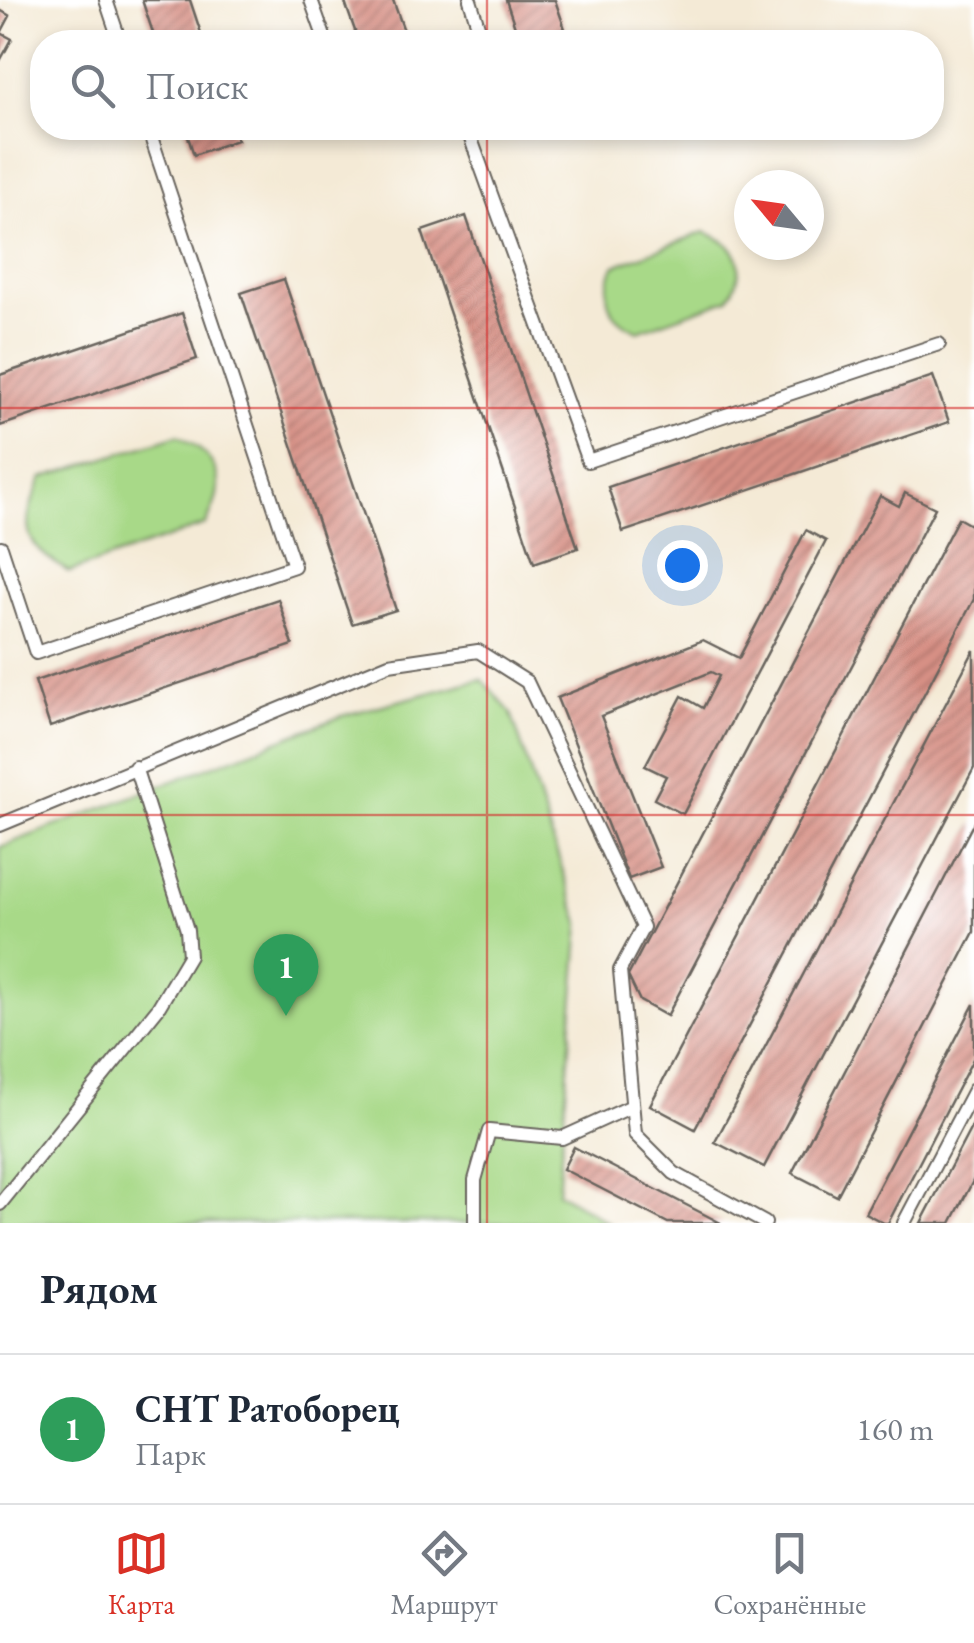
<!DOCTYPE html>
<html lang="ru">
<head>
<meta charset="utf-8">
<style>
	body { margin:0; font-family:"EB Garamond",serif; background:#f2f2f3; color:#1f2937 }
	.compass { position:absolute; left:734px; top:170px; width:90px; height:90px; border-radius:50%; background:#fff; box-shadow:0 5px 15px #0003; rotate:299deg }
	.you { position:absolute; left:682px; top:565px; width:35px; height:35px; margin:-25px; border:8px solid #fff; border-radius:50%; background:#1a73e8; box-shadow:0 0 0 15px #1a73e833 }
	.badge { display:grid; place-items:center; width:65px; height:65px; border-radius:50%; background:#d93025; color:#fff; font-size:32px; font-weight:700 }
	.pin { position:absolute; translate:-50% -82px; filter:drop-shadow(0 2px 5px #0008) }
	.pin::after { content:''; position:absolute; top:52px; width:35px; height:30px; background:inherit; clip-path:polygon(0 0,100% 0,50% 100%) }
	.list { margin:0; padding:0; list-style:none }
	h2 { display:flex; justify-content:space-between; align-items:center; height:130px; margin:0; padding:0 40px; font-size:42px }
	h2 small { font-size:32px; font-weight:400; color:#747a83 }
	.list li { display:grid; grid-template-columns:65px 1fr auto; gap:30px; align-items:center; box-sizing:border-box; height:150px; padding:0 40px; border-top:2px solid #e0e1e3 }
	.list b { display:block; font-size:38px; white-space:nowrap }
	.list p { margin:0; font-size:32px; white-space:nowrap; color:#747a83 }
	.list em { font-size:32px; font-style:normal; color:#747a83 }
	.icon { flex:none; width:55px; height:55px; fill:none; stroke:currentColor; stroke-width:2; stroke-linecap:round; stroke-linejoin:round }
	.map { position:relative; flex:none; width:974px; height:1223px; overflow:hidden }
	.search { position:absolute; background:#fff; box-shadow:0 5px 15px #0003; left:30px; right:30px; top:30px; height:110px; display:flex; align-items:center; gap:25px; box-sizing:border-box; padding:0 35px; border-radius:40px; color:#747a83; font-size:38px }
	.sheet { height:280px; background:#fff }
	nav { display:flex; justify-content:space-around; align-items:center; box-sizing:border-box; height:140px; border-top:2px solid #e0e1e3; background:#fff; font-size:28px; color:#747a83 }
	nav a { display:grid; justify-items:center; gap:5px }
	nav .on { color:#d93025 }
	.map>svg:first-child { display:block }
	.garden { fill:#a8d988; stroke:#627a52; stroke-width:2.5 }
	.building { fill:url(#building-hatch) }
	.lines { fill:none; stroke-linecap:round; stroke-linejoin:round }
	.service-casing { stroke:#68645d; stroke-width:16 }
	.service { stroke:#fff; stroke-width:12 }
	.grid { fill:none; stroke:#d62828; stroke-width:2.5; stroke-opacity:0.55 }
</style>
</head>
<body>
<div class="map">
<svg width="974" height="1223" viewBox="0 0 974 1223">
	<defs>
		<pattern id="building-hatch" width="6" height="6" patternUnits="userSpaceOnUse" patternTransform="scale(2.5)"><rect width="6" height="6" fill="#d79085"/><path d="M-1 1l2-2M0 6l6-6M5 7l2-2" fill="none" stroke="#ae756c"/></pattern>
	</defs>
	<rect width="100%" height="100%" fill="#fff"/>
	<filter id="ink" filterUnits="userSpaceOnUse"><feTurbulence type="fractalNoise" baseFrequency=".01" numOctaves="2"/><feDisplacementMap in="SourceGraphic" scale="20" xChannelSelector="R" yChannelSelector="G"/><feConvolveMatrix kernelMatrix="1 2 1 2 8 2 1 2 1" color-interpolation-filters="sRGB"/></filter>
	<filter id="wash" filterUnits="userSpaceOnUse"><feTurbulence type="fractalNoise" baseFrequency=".0048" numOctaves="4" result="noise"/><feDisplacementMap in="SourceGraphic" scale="40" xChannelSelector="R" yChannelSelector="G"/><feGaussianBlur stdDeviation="2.25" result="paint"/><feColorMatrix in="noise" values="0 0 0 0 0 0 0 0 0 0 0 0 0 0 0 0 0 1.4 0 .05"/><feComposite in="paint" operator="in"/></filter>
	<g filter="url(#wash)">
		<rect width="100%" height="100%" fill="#f4ead6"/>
		<path class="garden" d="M 704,232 C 740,244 749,267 728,299 L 638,331 C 607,317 600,297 614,266 Z
			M 178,435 C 220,458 229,482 205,525 L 69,572 C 22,543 19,529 42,478 Z
			M 482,679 L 511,713 L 580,923 L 558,1192 L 609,1223 L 0,1223 L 0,847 L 345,715 Z"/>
		<g id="blocks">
			<path class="building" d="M 142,0 L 190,0 L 204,42 L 156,42 Z
				M 344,0 L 393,0 L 408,42 L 359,42 Z
				M 506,0 L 555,0 L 565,29 L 520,42 Z
				M 0,10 L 10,16 L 1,33 L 12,39 L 0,61 Z
				M 185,128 L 233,128 L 237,140 L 194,155 Z
				M 466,216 L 578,548 L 534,563 L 422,231 Z
				M 284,279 L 396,610 L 352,624 L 241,293 Z
				M 182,313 L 197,359 L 0,426 L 0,375 Z
				M 933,376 L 949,422 L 623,532 L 608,487 Z
				M 905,493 L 935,508 L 667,1016 L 640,1001 L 628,976 L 880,496 L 899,506 Z
				M 958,518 L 974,527 L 974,599 L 695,1129 L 650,1105 Z
				M 806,530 L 826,541 L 683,814 L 654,799 L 666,776 L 645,766 L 682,696 L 703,708 L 719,676 L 711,672 L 601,716 L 661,867 L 629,879 L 557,698 L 703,640 L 739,658 Z
				M 278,599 L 293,645 L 50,727 L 35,681 Z
				M 974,650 L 974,768 L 764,1167 L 715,1142 Z
				M 974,822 L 974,932 L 837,1196 L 792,1173 Z
				M 974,1004 L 974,1057 L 888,1223 L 884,1223 L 865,1213 Z
				M 974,1122 L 974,1179 L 951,1223 L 921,1223 Z
				M 574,1147 L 721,1223 L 668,1223 L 563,1169 Z"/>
		</g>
	</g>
	<g filter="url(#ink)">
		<use href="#blocks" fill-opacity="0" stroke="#68645d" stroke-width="2.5"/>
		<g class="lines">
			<g class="service-casing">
				<path id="service" d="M 106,0 L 120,42
					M 311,0 L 326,42
					M 470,0 L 483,42
					M 467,128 L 588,461 L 939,344
					M 1,547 L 36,653 L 294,566 L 148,128
					M 0,825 L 389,664 L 478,651 L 527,682 L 643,927 L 620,970 L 635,1134 L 674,1173 L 765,1223
					M 0,1204 L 158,1008 L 189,956 L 187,930 L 135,767
					M 475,1223 L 475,1180 L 489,1131 L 562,1138 L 630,1107
					M 904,1223 L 974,1090"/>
			</g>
			<use href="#service" class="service"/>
		</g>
	</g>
	<path class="grid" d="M 487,0 L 487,42M 487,128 L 487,1223M 0,408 L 974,408M 0,815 L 974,815"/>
</svg>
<svg class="compass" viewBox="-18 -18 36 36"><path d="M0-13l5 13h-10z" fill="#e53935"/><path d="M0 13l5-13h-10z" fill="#747a83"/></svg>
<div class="you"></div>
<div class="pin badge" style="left:286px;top:1016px;background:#2e9e5b">1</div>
<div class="search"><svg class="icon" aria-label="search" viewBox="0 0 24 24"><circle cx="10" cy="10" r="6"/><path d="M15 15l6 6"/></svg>Поиск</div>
</div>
<section class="sheet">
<h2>Рядом<small></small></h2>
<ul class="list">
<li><span class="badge" style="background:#2e9e5b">1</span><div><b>СНТ Ратоборец</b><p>Парк</p></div><em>160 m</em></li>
</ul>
</section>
<nav>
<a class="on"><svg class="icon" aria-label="map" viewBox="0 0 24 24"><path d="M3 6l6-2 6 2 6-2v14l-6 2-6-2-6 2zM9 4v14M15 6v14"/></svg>Карта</a>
<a><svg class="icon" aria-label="directions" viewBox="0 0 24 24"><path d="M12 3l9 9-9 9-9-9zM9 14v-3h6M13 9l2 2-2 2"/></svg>Маршрут</a>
<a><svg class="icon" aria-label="saved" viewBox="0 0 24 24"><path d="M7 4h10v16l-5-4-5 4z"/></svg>Сохранённые</a>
</nav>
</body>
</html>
